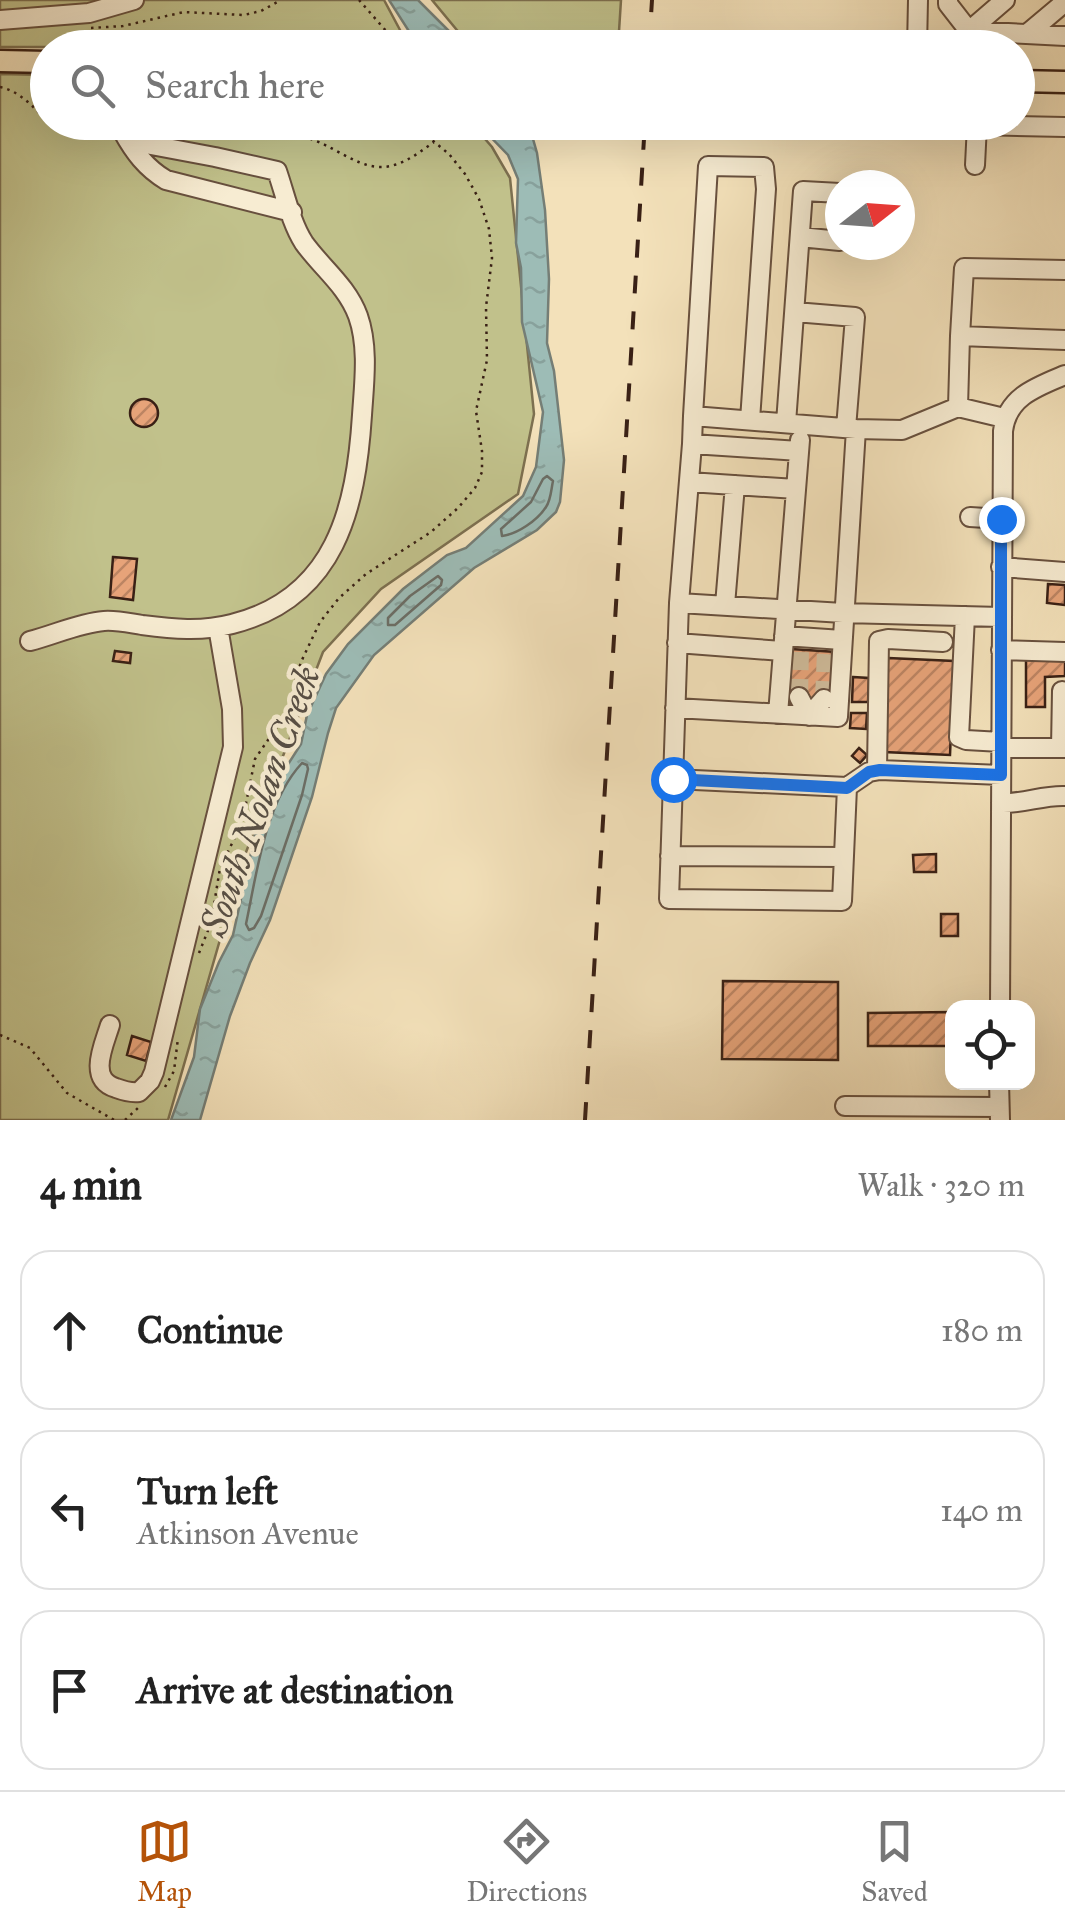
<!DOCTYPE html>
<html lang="en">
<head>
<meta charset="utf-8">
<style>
	body { margin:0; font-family:"IM FELL Great Primer",serif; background:#f2f2f2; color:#222 }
	.controls { position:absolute; right:30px; bottom:30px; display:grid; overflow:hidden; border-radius:20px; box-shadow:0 10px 40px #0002 }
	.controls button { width:90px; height:90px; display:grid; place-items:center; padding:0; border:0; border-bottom:2px solid #e0e0e0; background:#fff; color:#222; font:50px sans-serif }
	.compass { position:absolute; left:825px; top:170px; width:90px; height:90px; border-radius:50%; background:#fff; box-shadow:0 10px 40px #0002; rotate:73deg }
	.stop { position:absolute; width:30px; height:30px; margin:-22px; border:8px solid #1a73e8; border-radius:50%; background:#fff }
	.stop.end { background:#1a73e8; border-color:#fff; box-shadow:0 2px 10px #0008 }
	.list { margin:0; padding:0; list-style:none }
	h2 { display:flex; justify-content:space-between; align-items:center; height:130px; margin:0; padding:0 40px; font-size:42px }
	h2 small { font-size:32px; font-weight:400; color:#767676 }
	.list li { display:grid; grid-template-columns:65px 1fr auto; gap:30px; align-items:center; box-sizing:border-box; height:160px; margin:0 20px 20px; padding:0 20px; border:2px solid #e0e0e0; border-radius:30px }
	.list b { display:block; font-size:38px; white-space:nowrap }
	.list p { margin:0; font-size:32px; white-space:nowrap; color:#767676 }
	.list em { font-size:32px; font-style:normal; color:#767676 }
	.icon { flex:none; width:55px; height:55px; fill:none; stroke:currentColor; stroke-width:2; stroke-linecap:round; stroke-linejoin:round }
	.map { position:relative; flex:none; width:1065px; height:1120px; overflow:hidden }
	.search { position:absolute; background:#fff; box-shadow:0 10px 40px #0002; left:30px; right:30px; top:30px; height:110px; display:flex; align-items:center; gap:25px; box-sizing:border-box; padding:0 35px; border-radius:55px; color:#767676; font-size:38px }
	.sheet { height:670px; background:#fff }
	nav { display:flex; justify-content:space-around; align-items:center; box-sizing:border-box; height:140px; border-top:2px solid #e0e0e0; background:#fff; font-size:28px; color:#767676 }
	nav a { display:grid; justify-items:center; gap:5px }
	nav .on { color:#b45309 }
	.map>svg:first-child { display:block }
	.park { fill:#c1c18b; stroke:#7d7050; stroke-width:2.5 }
	.water { fill:url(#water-ripples); stroke:#757e76; stroke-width:2.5 }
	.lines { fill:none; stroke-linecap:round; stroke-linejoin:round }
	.shore { stroke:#6b6e66; stroke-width:2.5 }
	.building { fill:url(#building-hatch); stroke:#392015; stroke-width:2.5 }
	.minor-tunnel { stroke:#ceba99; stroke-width:18; stroke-dasharray:18 9; stroke-linecap:butt }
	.minor-casing { stroke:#68503e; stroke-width:22 }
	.major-casing { stroke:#392015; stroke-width:25 }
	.path { stroke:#392015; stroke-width:2.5; stroke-dasharray:2.5 5; stroke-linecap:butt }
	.minor { stroke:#f7ecd2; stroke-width:18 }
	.major { stroke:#f3e1ba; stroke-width:20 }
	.rail { stroke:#392015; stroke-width:4; stroke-dasharray:18 18; stroke-linecap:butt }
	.route { stroke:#1a73e8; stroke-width:12 }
	.labels { text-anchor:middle; stroke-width:9; stroke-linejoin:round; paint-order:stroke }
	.water-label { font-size:38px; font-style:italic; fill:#574f45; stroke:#f7ecd2 }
</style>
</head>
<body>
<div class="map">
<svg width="1065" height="1120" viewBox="0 0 1065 1120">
	<defs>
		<pattern id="water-ripples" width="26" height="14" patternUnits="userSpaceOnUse" patternTransform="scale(2.5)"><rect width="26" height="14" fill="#9dbcb6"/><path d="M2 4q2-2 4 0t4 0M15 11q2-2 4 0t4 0" fill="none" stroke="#88a19c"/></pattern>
		<pattern id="building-hatch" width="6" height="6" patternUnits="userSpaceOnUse" patternTransform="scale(2.5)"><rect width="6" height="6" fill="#e7a379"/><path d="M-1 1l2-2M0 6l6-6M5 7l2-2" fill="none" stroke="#bc8462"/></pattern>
	</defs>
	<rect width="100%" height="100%" fill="#f3e1ba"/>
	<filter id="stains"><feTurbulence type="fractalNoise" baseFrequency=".002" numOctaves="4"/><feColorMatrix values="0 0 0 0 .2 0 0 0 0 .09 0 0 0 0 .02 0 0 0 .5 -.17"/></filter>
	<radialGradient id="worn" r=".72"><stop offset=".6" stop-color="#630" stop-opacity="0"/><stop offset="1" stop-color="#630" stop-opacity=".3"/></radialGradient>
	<path class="park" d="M 0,0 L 384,0 L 408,45 L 364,47 L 0,47 Z
		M 432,0 L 621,0 L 618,47 L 471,47 Z
		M 0,74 L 47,75 L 48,122 L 471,123 L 492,147 L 510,178 L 534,414 L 518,494 L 381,589 L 323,652 L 243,860 L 168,1120 L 0,1120 Z"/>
	<path class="water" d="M 389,0 L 418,0 L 465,47 L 419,47 Z
		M 477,123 L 523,123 L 533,139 L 537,153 L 545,210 L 549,279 L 547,343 L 554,371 L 564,460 L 560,502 L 556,512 L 537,530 L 474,568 L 374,655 L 336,708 L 328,733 L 312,797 L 270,920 L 250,963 L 230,1016 L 200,1120 L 171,1120 L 194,1057 L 200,1009 L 219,962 L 233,935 L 257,826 L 278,780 L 301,744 L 307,715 L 326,674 L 348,644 L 403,589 L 447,555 L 466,548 L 523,496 L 536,467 L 543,412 L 522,322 L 521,268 L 516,243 L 518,179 L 508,155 Z"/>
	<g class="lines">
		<path class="shore" d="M 547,476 L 553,481 C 551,490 551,500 546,507 C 537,521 517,534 502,536 L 501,529 L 531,502 L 543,479 Z
			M 438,576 L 442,580 L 441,585 L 395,625 L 388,625 L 388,618 L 410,596 Z
			M 302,763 L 307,765 L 308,769 L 302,795 L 261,916 L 254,928 L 249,930 L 246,924 C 257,872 265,803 302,763 Z"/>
	</g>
	<path class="building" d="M130 413a14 14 0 1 1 28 0a14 14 0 1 1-28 0Z
		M 113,557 L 137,559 L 133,600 L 110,597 Z
		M 1048,584 L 1065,585 L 1065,605 L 1047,603 Z
		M 791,649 L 836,652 L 833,700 L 788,697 Z
		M 115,651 L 131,653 L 130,663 L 113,661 Z
		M 888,658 L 954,661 L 950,755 L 884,752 Z
		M 1026,658 L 1065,658 L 1065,676 L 1045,677 L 1045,707 L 1026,707 Z
		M 853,677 L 869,678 L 868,702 L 852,702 Z
		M 851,713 L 867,713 L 866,729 L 850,728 Z
		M 859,748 L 867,755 L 860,763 L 852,756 Z
		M 936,854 L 936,872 L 914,872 L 913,855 Z
		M 941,914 L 958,914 L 958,936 L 941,936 Z
		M 723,981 L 838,982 L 838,1060 L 722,1059 Z
		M 952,1012 L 952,1046 L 868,1046 L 868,1013 Z
		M 132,1036 L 151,1042 L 146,1061 L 127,1055 Z"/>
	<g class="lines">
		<path class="minor-tunnel" d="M 799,697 L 800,650
			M 824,699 L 826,651"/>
		<g class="minor-casing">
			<path id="minor" d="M 948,0 L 948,4 L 969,31 L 1065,36
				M 0,20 L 89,13 L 134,0
				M 969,31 L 1005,0
				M 1027,34 L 1065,2
				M 917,48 L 918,0
				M 123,132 C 134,152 146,168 166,180 L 292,212
				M 975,165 L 977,125 L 1065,127
				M 800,237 L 840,241
				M 795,312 L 855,317 L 846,428
				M 960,336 L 964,268 L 1065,270
				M 693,416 L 708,166 L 764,167 L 766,189 L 750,420
				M 1004,418 L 958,407 L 960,336 L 1065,340
				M 786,423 L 803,191 L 840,193
				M 692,444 L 693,416 L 856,429 L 902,430 L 958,407
				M 799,451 L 692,444 L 679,603 L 843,613 L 1001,617
				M 689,482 L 796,489
				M 970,517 L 1001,519
				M 1001,567 L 1065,572
				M 679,603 L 669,899 L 842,901 L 847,787
				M 725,605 L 735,485
				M 965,616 L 959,737 L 966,740 L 1001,742
				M 784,636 L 842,640
				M 30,641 C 54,635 79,623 104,621 C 116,620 129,623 142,625 C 173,629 201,632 232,624 C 336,598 356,508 362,415 C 364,384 369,347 358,316 C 347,286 322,268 304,243 C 291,223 285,194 277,171 L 215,157 L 151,145 L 121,128
				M 677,643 L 782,651
				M 1001,650 L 1065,652
				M 799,697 L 809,716 L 824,699
				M 675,708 L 838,717 L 856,429
				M 778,714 L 800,440
				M 1002,748 L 1065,748
				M 1061,748 L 1062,691
				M 877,770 L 879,641 L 888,639 L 943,642
				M 673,779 L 847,787 L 869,772 L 880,770 L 1001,775
				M 1001,803 C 1023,804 1043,795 1065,796
				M 670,856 L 843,857
				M 1000,1008 L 1003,431 C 1007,397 1036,387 1065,375
				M 110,1025 C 104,1045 87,1079 116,1088 C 124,1091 131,1093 139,1092 L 150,1081 L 154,1072 L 233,747 L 232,709 L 218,627
				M 999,1082 L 1000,1120
				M 845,1106 L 999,1107"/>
		</g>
		<g class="major-casing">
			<path id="major" d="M 0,61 L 48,62
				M 1018,81 L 1065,82"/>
		</g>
		<path class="path" d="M 359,0 L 387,32 L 393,48
			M 91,28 L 123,26 L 184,12 L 244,15 L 261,11 L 281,0
			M 0,87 C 44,97 48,154 107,128
			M 199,122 C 235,132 272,128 307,138 C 331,144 353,165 378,167 C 400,168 417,154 434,142
			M 199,953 L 211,923 L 220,868 L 242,823 L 255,759 L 285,715 L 301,662 L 320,622 L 339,598 L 366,574 L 431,532 L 458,508 L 475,488 L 482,472 L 482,451 L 476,411 L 487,360 L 486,307 L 492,258 L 489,229 L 479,199 L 465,174 L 449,154 L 410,122
			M 0,1035 L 30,1048 L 67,1093 L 114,1120
			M 165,1087 L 174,1071 L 178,1038
			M 125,1120 L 139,1107"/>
		<use href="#minor" class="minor"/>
		<use href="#major" class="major"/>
		<path class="rail" d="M 649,48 L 652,0
			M 585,1120 L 645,122"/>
	</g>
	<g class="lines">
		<path class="route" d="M 673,779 L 847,788 L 869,772 L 880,770 L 1001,775 L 1001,519"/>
	</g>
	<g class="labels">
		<g class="water-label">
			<text transform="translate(260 801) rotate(-70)" y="13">South Nolan Creek</text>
		</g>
	</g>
	<rect width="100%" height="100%" filter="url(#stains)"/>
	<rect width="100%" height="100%" fill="url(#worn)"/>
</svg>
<div class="controls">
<button><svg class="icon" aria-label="locate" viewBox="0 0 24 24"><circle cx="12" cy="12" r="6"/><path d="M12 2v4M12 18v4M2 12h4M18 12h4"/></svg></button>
</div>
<svg class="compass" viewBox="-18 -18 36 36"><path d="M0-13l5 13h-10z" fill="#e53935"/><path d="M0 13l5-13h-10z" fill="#767676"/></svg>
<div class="stop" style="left:673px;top:779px"></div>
<div class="stop end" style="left:1001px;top:519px"></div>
<div class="search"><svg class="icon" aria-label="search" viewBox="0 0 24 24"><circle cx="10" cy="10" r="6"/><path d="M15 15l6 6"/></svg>Search here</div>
</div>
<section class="sheet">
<h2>4 min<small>Walk · 320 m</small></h2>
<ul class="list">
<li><svg class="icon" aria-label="ahead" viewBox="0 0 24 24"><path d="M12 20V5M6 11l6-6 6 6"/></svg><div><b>Continue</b></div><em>180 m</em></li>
<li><svg class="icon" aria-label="left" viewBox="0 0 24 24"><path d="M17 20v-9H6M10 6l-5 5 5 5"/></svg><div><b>Turn left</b><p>Atkinson Avenue</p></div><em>140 m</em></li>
<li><svg class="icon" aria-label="arrive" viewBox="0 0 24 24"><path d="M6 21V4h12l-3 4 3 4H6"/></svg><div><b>Arrive at destination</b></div></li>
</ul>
</section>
<nav>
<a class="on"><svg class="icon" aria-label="map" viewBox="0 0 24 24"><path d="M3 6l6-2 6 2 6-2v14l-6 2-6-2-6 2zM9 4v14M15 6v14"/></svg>Map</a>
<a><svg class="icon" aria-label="directions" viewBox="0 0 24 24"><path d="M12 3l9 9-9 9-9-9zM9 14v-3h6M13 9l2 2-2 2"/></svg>Directions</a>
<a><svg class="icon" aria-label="saved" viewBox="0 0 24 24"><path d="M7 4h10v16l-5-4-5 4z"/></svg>Saved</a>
</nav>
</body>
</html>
